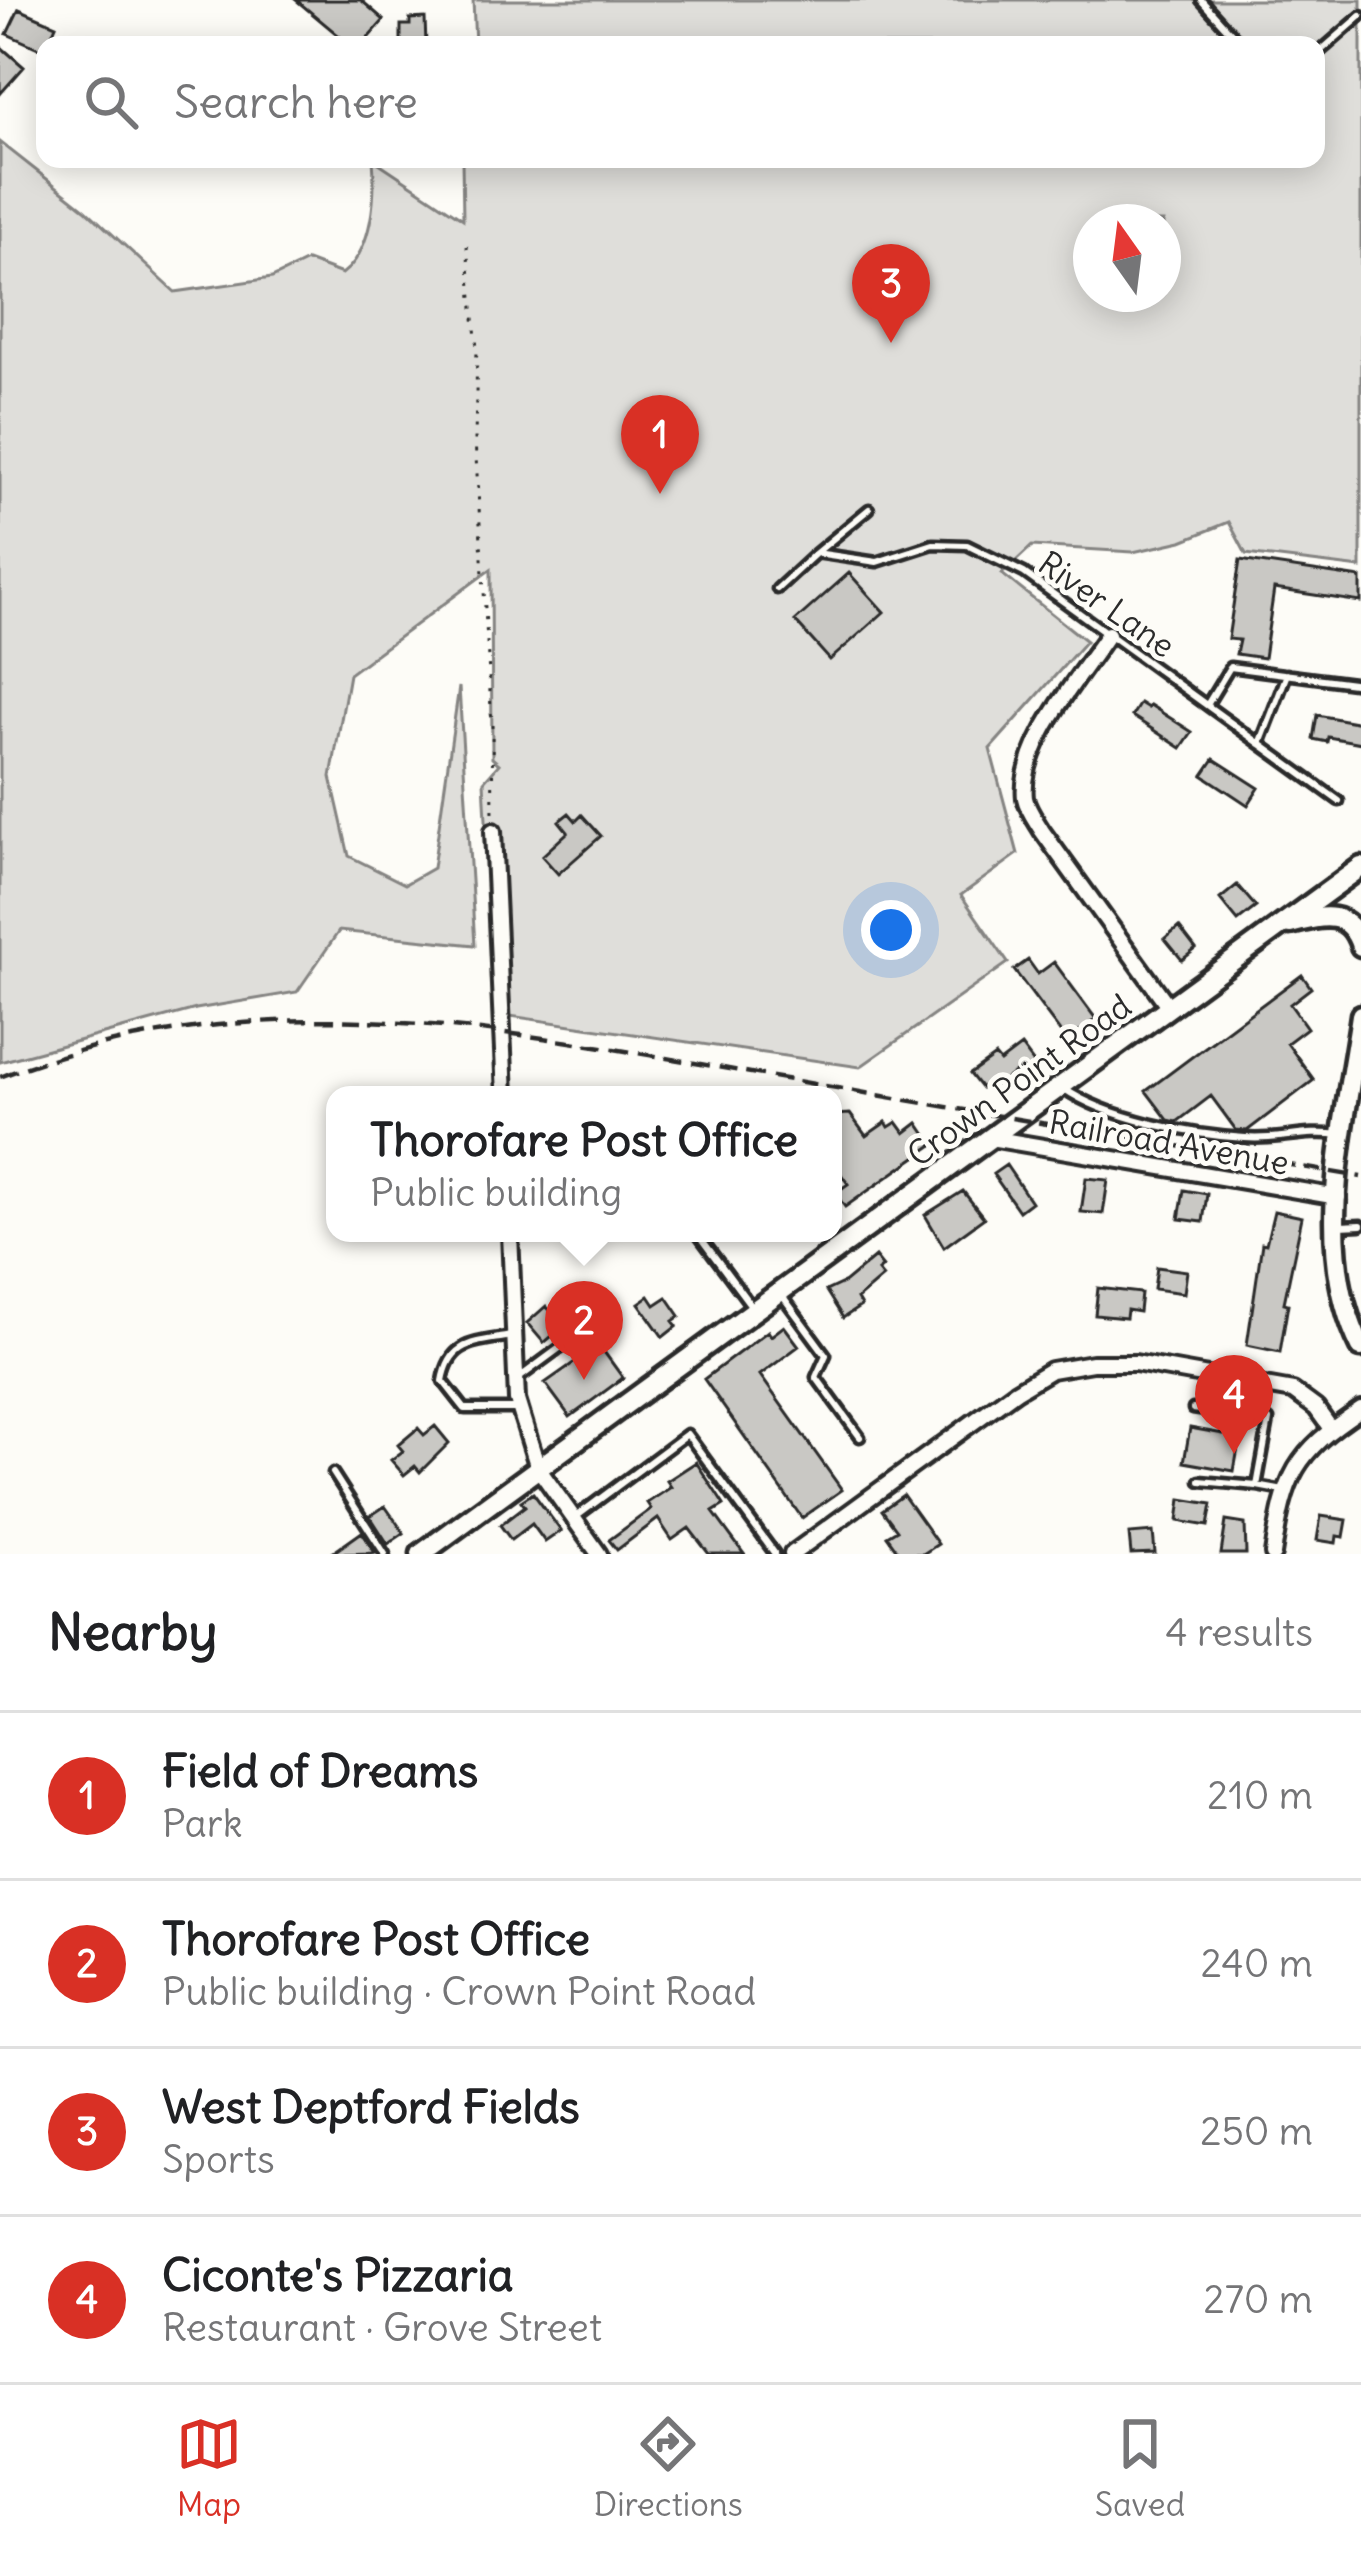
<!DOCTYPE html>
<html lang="en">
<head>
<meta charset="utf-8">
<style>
	body { margin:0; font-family:Delius,sans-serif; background:#f2f2f2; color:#202124 }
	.compass { position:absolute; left:1073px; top:204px; width:108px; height:108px; border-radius:50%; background:#fff; box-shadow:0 6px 30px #0003; rotate:346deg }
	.you { position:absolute; left:891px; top:930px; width:42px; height:42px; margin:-30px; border:9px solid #fff; border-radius:50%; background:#1a73e8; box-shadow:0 0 0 18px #1a73e833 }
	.badge { display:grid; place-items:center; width:78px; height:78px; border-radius:50%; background:#d93025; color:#fff; font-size:39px; font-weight:700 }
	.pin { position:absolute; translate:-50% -99px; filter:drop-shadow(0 3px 6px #0008) }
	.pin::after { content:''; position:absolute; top:63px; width:42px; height:36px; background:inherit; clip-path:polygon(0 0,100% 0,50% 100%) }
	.popup { position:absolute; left:326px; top:1086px; width:516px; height:156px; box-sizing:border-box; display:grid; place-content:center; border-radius:24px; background:#fff; filter:drop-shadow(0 3px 9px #0005); font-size:39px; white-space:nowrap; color:#757577 }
	.popup b { font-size:45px; color:#202124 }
	.popup::after { content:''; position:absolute; left:50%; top:100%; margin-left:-24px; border:24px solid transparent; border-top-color:#fff }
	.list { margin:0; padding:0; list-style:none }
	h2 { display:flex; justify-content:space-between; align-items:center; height:156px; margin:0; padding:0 48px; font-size:51px }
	h2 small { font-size:39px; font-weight:400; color:#757577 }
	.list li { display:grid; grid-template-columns:78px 1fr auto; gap:36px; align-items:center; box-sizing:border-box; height:168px; padding:0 48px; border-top:3px solid #e0e0e0 }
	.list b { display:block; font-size:45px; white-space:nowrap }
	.list p { margin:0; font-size:39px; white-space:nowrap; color:#757577 }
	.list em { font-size:39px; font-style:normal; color:#757577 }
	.icon { flex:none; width:66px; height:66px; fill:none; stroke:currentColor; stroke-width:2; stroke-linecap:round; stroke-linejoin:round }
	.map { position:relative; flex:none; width:1361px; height:1554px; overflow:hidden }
	.search { position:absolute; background:#fff; box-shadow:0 6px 30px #0003; left:36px; right:36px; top:36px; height:132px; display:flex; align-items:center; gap:30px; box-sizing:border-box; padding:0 42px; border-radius:24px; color:#757577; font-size:45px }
	.sheet { height:828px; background:#fff }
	nav { display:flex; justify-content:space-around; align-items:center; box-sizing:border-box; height:168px; border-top:3px solid #e0e0e0; background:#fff; font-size:33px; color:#757577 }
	nav a { display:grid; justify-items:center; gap:6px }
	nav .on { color:#d93025 }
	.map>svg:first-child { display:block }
	.green { fill:#dfdeda; stroke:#858482; stroke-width:3; fill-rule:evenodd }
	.building { fill:#c9c8c4; stroke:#2b2b2b; stroke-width:3 }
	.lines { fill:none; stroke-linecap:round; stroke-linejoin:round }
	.lane-casing { stroke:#2b2b2b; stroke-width:15 }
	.street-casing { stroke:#2b2b2b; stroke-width:22 }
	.secondary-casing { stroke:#2b2b2b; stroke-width:27 }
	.path { stroke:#2b2b2b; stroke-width:3; stroke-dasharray:3 9; stroke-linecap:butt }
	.lane { stroke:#fdfcf7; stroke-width:6 }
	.street { stroke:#fdfcf7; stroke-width:14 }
	.secondary { stroke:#fdfcf7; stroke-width:18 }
	.rail { stroke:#2b2b2b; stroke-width:4.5; stroke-dasharray:18 9; stroke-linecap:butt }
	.labels { text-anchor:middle; stroke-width:10; stroke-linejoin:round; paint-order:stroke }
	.street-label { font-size:33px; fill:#2b2b2b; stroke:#fdfcf7 }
</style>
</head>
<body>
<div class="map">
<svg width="1361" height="1554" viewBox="0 0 1361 1554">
	<rect width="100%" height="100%" fill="#fdfcf7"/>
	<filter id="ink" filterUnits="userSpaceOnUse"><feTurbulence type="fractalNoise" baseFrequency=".00833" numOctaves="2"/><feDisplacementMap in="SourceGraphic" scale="24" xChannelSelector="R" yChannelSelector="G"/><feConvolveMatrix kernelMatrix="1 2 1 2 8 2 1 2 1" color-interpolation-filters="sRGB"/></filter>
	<g filter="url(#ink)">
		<path class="green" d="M 473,0 L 1361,0 L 1361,568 L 1246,554 L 1229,522 L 1182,541 L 1133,552 L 1032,546 L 1002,574 L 1086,641 L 990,749 L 1018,854 L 961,895 L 1008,963 L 860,1067 L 496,1014 L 484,781 L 499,764 L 492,758 L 491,569 L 349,674 L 331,777 L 349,856 L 405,884 L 433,868 L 459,687 L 475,945 L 339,931 L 297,992 L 196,1009 L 0,1062 L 0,142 L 85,209 L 175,292 L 272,278 L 307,261 L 342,274 C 373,251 376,195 373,159 L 463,219 L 462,159 L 1316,159 L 1316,45 L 475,45 ZM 1091,222 L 1163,222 L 1163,294 L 1091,294 Z"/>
		<path class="building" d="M 296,0 L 361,0 L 384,20 L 362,45 L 350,45 Z
			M 19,9 L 56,25 L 45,51 L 7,34 Z
			M 425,18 L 426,45 L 401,45 L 401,25 L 410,25 L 410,19 Z
			M 0,46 L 24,67 L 0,94 Z
			M 1240,560 L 1361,578 L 1361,602 L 1274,589 L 1264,658 L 1236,654 L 1239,640 L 1228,639 Z
			M 849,573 L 884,612 L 830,660 L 795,621 Z
			M 1140,703 L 1148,708 L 1150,705 L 1192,732 L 1181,748 L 1132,716 Z
			M 1317,715 L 1361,723 L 1361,743 L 1328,737 L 1327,742 L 1313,739 Z
			M 1214,759 L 1259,788 L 1248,805 L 1203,775 Z
			M 569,813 L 576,821 L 582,815 L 601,836 L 558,874 L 542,856 L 568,832 L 559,821 Z
			M 1237,885 L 1256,907 L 1238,921 L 1220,899 Z
			M 1179,927 L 1196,949 L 1182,960 L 1165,939 Z
			M 1028,960 L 1038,974 L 1054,962 L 1096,1019 L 1067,1041 L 1014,970 Z
			M 1302,975 L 1311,988 L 1290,1004 L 1307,1028 L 1287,1043 L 1314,1080 L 1247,1131 L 1236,1130 L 1211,1096 L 1177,1122 L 1168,1120 L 1146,1091 Z
			M 1021,1046 L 1036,1066 L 1022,1077 L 1017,1071 L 989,1091 L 985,1085 L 981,1088 L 970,1074 L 995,1056 L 1000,1062 Z
			M 850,1114 L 866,1136 L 886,1122 L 889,1127 L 897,1122 L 905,1133 L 918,1123 L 933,1145 L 845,1207 L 835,1193 L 848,1184 L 833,1163 L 833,1115 Z
			M 1006,1165 L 1031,1202 L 1019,1211 L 993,1174 Z
			M 1086,1178 L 1108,1180 L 1103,1214 L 1081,1212 Z
			M 1184,1190 L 1207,1194 L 1203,1222 L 1179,1219 Z
			M 963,1191 L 984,1218 L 944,1247 L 925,1215 Z
			M 1274,1211 L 1302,1217 L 1284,1303 L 1288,1304 L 1280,1352 L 1247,1345 L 1262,1243 L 1266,1244 Z
			M 875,1257 L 883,1267 L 878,1271 L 883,1277 L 857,1299 L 861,1306 L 843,1318 L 826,1291 L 845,1282 Z
			M 1157,1267 L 1187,1271 L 1184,1293 L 1154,1289 Z
			M 1098,1288 L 1141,1293 L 1139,1312 L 1127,1310 L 1126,1318 L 1095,1315 Z
			M 649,1296 L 655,1305 L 667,1297 L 680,1316 L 673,1321 L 677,1326 L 663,1337 L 639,1303 Z
			M 546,1306 L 564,1326 L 544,1343 L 527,1323 Z
			M 784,1326 L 799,1346 L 760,1375 L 842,1490 L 802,1518 L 704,1379 L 768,1331 L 771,1336 Z
			M 599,1345 L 623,1378 L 570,1417 L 545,1383 Z
			M 435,1426 L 449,1443 L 420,1472 L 415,1466 L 404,1475 L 391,1460 L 403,1451 L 398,1445 L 418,1428 L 424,1435 Z
			M 1190,1428 L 1240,1437 L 1234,1471 L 1184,1462 Z
			M 696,1462 L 724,1505 L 713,1512 L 744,1554 L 709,1554 L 689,1528 L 672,1540 L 658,1519 L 617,1550 L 609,1540 L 651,1509 L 647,1503 L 671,1487 L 667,1481 Z
			M 533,1493 L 561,1531 L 545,1542 L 532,1524 L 511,1540 L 500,1525 L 525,1506 L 521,1501 Z
			M 903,1495 L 938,1544 L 923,1554 L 900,1554 L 887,1536 L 897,1530 L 882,1510 Z
			M 1181,1499 L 1212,1504 L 1208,1526 L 1178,1521 Z
			M 385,1506 L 404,1533 L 388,1544 L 370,1516 Z
			M 1321,1516 L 1347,1520 L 1344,1537 L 1337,1536 L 1336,1543 L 1317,1540 Z
			M 1226,1521 L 1245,1524 L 1246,1554 L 1221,1554 Z
			M 362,1532 L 375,1553 L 331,1554 Z
			M 1153,1532 L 1155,1553 L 1131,1554 L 1129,1534 Z"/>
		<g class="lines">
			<g class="lane-casing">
				<path id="lane" d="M 1201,0 L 1242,45
					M 1316,55 L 1361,16
					M 816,553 L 869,509
					M 777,589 L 816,553 L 877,562 L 933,544 L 967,545 L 1024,573 L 1339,801
					M 1207,705 L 1230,667 L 1361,684
					M 1260,744 L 1287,674
					M 1063,1088 C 1107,1119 1192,1135 1245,1138 C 1279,1141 1304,1130 1340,1135
					M 1340,1226 L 1361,1225
					M 697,1233 L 752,1307
					M 781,1294 L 826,1355 L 816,1377 L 860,1437
					M 511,1336 C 475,1343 450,1340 443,1381 L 465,1409 L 516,1409
					M 519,1378 L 603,1316
					M 1252,1384 L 1246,1417 L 1269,1420 L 1257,1486 L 1284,1491
					M 1193,1409 L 1246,1417
					M 333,1473 L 385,1554
					M 1200,1481 L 1257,1486
					M 577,1516 L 687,1434 L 775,1554"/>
			</g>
			<g class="street-casing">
				<path id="street" d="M 1108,634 C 1080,677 1019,745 1025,798 C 1027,809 1036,821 1042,831 L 1169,1007
					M 493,831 L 505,1095
					M 990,1138 L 1338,1197
					M 510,1233 L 517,1400 L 538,1468 L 599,1554
					M 792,1554 L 1016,1391 L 1051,1370 L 1092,1363 L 1135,1363 L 1293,1391 L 1316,1408 L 1331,1429
					M 1273,1554 C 1285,1475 1293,1454 1361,1409"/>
			</g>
			<g class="secondary-casing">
				<path id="secondary" d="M 1290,924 C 1322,916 1349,908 1361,946
					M 1361,1015 C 1346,1120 1311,1247 1361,1347
					M 421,1554 L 1361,867"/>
			</g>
			<path class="path" d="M 467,246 L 477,348 L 475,440 L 492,726 L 493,817"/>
			<use href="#lane" class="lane"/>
			<use href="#street" class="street"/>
			<use href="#secondary" class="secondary"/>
			<path class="rail" d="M 0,1077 C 271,971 539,1037 814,1084 C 997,1116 1179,1146 1361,1177"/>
		</g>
	</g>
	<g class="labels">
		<g class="street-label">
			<text transform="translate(1107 604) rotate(35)" y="12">River Lane</text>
			<text transform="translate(1019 1080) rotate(-36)" y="12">Crown Point Road</text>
			<text transform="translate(1169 1142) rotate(10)" y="12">Railroad Avenue</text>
		</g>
	</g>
</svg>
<svg class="compass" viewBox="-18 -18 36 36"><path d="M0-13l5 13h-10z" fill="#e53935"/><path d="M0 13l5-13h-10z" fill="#757577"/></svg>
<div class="you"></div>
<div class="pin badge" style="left:660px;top:494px">1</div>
<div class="pin badge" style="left:584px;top:1380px">2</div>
<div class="popup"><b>Thorofare Post Office</b>Public building</div>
<div class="pin badge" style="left:891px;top:343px">3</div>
<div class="pin badge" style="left:1234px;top:1454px">4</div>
<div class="search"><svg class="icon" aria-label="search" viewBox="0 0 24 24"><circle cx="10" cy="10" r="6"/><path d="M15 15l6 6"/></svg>Search here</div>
</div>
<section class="sheet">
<h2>Nearby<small>4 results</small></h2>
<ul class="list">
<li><span class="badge">1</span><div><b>Field of Dreams</b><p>Park</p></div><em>210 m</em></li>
<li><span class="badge">2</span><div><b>Thorofare Post Office</b><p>Public building · Crown Point Road</p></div><em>240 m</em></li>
<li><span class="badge">3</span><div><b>West Deptford Fields</b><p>Sports</p></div><em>250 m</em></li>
<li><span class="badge">4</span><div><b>Ciconte's Pizzaria</b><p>Restaurant · Grove Street</p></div><em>270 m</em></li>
</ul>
</section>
<nav>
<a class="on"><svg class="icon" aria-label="map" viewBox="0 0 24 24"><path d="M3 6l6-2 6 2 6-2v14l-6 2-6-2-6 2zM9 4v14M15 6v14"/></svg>Map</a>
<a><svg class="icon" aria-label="directions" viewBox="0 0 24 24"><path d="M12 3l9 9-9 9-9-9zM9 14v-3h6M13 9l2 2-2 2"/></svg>Directions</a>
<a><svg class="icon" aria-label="saved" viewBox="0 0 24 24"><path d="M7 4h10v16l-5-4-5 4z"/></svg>Saved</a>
</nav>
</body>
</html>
